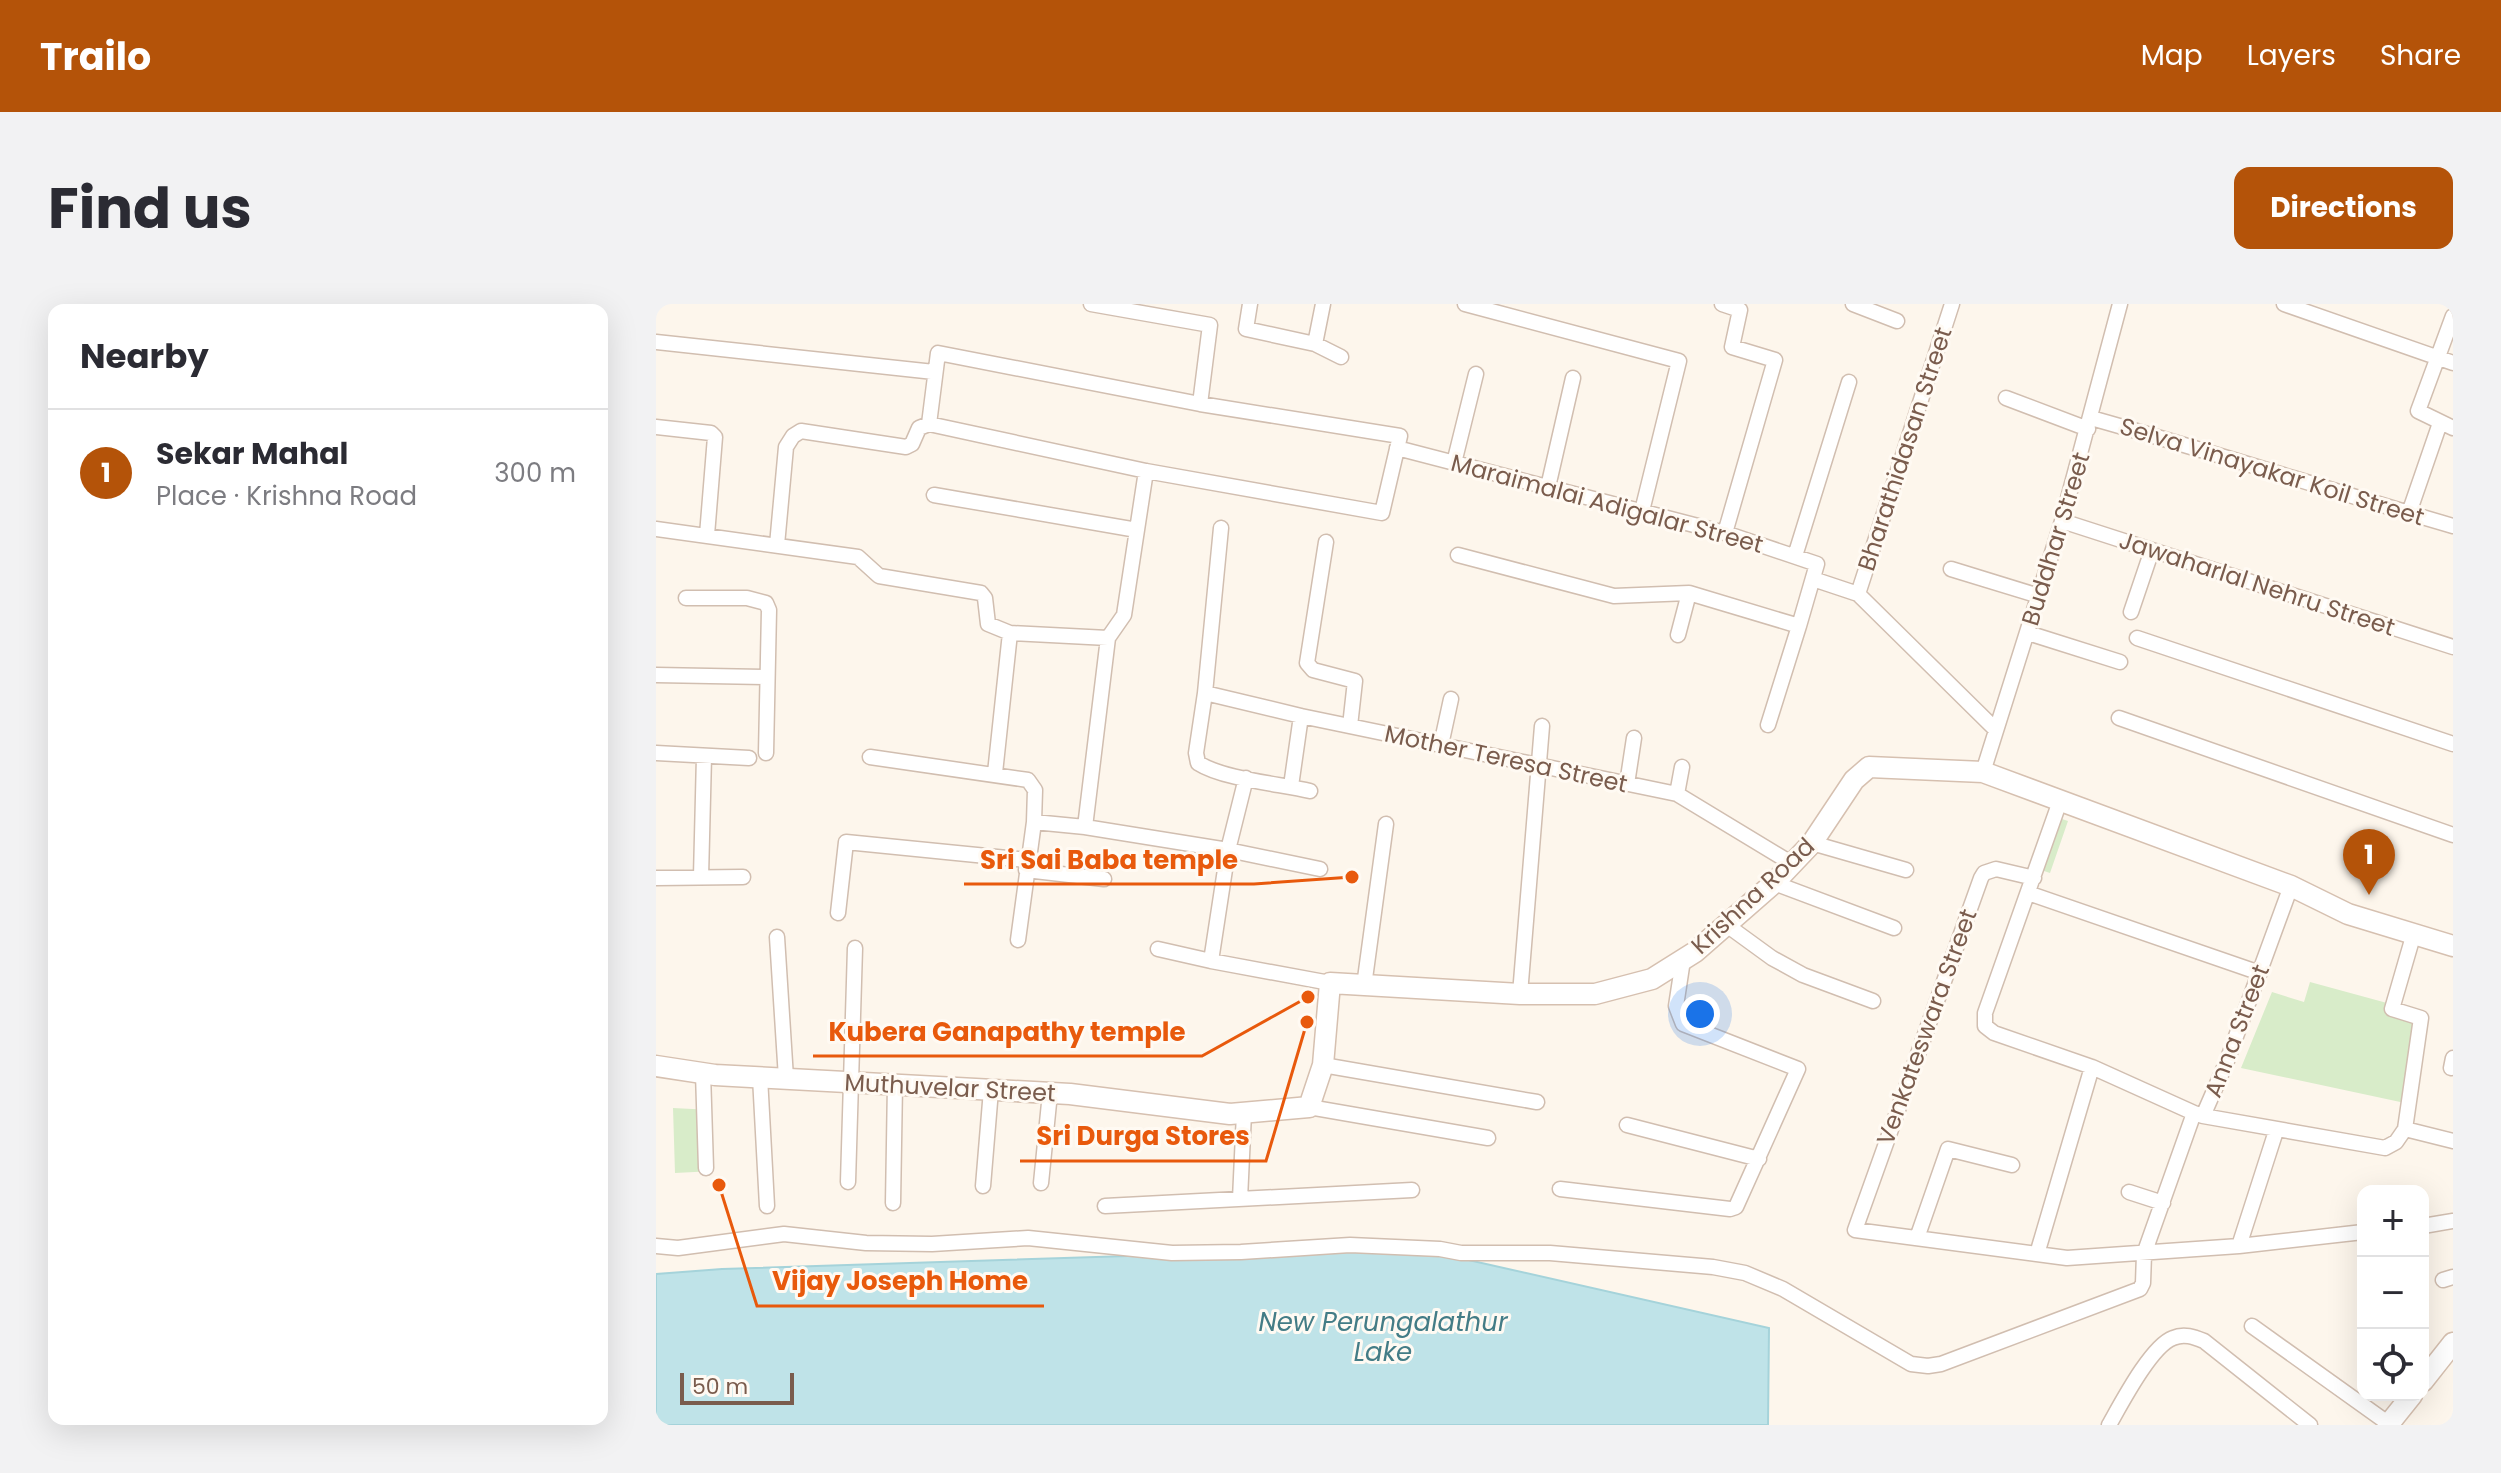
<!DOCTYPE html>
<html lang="en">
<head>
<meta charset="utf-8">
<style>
	body { margin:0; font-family:Poppins,sans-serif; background:#f2f2f3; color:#2b2b33 }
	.controls { position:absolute; right:24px; bottom:24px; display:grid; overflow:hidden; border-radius:16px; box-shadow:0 8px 32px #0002 }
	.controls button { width:72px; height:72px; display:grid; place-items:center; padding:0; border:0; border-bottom:2px solid #e1e1e2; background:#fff; color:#2b2b33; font:40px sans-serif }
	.scale { position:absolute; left:24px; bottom:20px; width:114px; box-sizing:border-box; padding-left:8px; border:4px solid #7a5c4d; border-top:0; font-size:22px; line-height:28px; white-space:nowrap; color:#7a5c4d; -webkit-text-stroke:6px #fffaf3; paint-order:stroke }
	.you { position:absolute; left:1044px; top:710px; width:28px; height:28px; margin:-20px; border:6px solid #fff; border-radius:50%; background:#1a73e8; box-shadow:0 0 0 12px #1a73e833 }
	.badge { display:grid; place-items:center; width:52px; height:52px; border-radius:50%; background:#b45309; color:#fff; font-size:26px; font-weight:700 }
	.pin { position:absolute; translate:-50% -66px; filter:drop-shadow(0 2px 4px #0008) }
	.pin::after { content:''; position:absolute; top:42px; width:28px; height:24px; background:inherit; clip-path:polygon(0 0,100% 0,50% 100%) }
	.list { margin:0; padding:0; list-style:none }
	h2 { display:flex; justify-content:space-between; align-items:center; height:104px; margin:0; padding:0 32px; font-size:34px }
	h2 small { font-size:26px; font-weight:400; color:#7c7c81 }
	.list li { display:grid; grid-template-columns:52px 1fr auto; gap:24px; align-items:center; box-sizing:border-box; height:128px; padding:0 32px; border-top:2px solid #e1e1e2 }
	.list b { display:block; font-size:30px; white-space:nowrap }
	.list p { margin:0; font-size:26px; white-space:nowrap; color:#7c7c81 }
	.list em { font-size:26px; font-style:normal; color:#7c7c81 }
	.icon { flex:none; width:44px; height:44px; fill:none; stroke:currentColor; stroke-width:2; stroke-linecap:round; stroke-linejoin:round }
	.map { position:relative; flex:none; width:1797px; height:1121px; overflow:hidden; border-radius:16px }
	header { display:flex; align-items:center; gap:48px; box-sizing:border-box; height:112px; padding:0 40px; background:#b45309; color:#fff }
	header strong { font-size:38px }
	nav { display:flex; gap:44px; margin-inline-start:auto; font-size:28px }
	.intro { display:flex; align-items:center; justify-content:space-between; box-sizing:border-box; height:192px; padding:0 48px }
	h1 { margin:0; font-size:56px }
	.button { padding:20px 36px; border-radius:16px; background:#b45309; color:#fff; font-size:28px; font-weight:700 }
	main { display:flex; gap:48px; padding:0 48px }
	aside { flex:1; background:#fff; border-radius:16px; box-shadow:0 8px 32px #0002 }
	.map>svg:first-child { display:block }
	.green { fill:#d8ecc9 }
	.water { fill:#bfe3e8; stroke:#a5d3da; stroke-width:2 }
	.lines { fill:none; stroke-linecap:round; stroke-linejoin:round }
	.street-casing { stroke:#d1beb0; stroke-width:17 }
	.secondary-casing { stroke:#d6c0b0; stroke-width:23 }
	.street { stroke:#fff; stroke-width:14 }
	.secondary { stroke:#fff; stroke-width:20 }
	.labels { text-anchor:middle; stroke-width:6; stroke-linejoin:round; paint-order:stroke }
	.street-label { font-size:24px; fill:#7a5c4d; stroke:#fffaf3 }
	.water-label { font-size:26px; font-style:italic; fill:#437c86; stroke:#fffaf3 }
	.leader { fill:none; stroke:#e8590c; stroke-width:3 }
	.callout-dot { fill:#e8590c; stroke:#fffaf3; stroke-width:3 }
	.callout-label { font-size:26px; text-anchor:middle; font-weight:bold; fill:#e8590c; stroke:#fffaf3; stroke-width:6; stroke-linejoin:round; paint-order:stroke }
</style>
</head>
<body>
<header>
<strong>Trailo</strong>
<nav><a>Map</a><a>Layers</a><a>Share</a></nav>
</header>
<div class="intro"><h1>Find us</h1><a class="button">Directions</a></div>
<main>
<aside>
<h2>Nearby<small></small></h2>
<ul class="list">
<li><span class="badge">1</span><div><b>Sekar Mahal</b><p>Place · Krishna Road</p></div><em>300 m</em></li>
</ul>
</aside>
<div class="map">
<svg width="1797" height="1121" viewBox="0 0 1797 1121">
	<rect width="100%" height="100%" fill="#fdf6ec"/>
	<path class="green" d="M 1400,513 L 1412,517 L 1394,569 L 1382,565 Z
		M 1654,678 L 1742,702 L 1767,721 L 1749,799 L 1585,764 L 1616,688 L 1648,698 Z
		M 17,804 L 56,806 L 58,867 L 19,869 Z"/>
	<path class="water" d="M 755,943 L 1113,1024 L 1112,1121 L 0,1121 L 0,970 L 66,965 Z"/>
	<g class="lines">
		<g class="street-casing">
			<path id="street" d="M 435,0 L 554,21 L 544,100
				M 594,0 L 590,25 L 659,40 L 685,53
				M 809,0 L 1023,57 L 986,207
				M 1066,0 L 1084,6 L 1076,43 L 1119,56 L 1069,229
				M 1197,0 L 1241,17
				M 1628,0 L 1797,59
				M 1797,12 L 1762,107 L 1797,124
				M 0,38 L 278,68
				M 659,40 L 667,0
				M 1350,94 L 1432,125
				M 1435,114 C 1557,148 1676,187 1797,222
				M 0,123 L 55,129 L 59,133 L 51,231
				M 741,144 L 1069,229 L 1161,260 L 1143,322 L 1033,289 L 958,292 L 802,251
				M 798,159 L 820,70
				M 490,167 L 468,311 L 452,334 L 429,523 L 572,546 L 555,657 L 674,679
				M 892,183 L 917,74
				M 278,191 L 481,226
				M 1753,209 L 1784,119
				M 1406,217 L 1797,343
				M 565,224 L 549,389 L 540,449 L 542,459 C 567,475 624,480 654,487
				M 0,225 L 202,253 L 223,272 L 325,289 L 329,294 L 332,320 L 354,329 L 452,334
				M 670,238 L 651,359 L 657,366 L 699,377 L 694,422
				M 121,241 L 130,143 L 137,132 L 145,127 L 250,143 L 256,140 L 263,124 L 273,120 L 490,167 L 726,209 L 744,132 L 544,100 L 282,49 L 273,120
				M 1139,252 L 1193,78
				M 1295,265 L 1383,292
				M 1157,275 L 1202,290 L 1340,426
				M 1202,290 L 1296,0
				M 30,294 L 91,294 L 110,299 L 113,306 L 110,449
				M 1475,308 L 1496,246
				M 1372,329 L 1464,358
				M 1022,331 L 1033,289
				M 1481,334 L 1797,440
				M 0,371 L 111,373
				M 549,389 L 645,412 L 1021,490 L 1135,559
				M 1463,414 L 1797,531
				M 1112,421 L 1143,322
				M 785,441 L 795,395
				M 0,449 L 93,454
				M 214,453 L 372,476 L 379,486 L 378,518
				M 1327,468 L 1406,217 L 1464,0
				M 339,469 L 354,329
				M 590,474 L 572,546 L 664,565
				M 971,480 L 978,434
				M 635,482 L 645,412
				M 1021,490 L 1026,463
				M 1404,497 L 1329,709 L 1329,722 L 1338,729 L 1436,763 L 1538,809
				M 1156,539 L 1250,566
				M 370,566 L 448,575
				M 45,573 L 48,452
				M 0,574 L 87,573
				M 1378,574 L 1340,565 L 1328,569 L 1325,574 L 1199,926 L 1411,954 L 1583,942 L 1707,928
				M 1118,579 L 1238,624
				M 1372,589 L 1604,669
				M 182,609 L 190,538 L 371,556
				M 1072,622 L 1116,654 L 1147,671 L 1217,697
				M 121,633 L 130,774
				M 362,636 L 378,518 L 429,523
				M 502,645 L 555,657
				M 708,682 L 730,520
				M 864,690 L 886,422
				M 667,761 L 881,798
				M 1795,764 L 1797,754
				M 47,769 L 50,864
				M 104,773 L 111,902
				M 653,803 L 832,834
				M 1547,812 L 1729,844 L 1740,838 L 1749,825 L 1765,714 L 1736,705 L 1758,629
				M 971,821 L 1103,855
				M 1749,825 L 1797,837
				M 192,878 L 199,644
				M 385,879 L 394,789
				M 327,882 L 335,786
				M 904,885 L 1074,905 L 1080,903 L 1142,765 L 1027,720 L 1020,702 L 1027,656
				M 1473,888 L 1507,899
				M 584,895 L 588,809
				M 237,899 L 239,780
				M 449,902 L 756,886
				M 1767,922 L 1797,917
				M 1261,934 L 1292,845 L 1356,861
				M 0,942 L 22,944 L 128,930 L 210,939 L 276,940 L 372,934 L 516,949 L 585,948 L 694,941 L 784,945 L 805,949 L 894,949 L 1057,963 L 1089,969 L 1127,985 L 1255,1060 L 1272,1062 L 1285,1060 L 1484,985 L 1487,979 L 1488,950 L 1538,809 L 1547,812 L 1571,757 L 1635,582
				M 1583,942 L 1620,827
				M 1381,950 L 1436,763
				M 1787,976 L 1797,973
				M 1596,1022 L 1733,1120
				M 1453,1121 C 1465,1100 1495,1042 1517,1034 C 1528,1029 1538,1033 1548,1037 L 1654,1121"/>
		</g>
		<g class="secondary-casing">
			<path id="secondary" d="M 0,762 L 59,771 L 414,790 L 574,810 L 653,803 L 667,761 L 674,679 L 864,690 L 939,690 L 996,675 L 1039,648 L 1118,579 L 1156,539 L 1198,476 L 1213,463 L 1327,468 L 1635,582 L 1692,610 L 1797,642
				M 1767,1077 L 1797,1039
				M 1732,1121 L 1756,1091"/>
		</g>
		<use href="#street" class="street"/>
		<use href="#secondary" class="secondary"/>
	</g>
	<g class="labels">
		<g class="street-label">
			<text transform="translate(1249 145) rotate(-72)" y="8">Bharathidasan Street</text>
			<text transform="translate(1616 168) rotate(17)" y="8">Selva Vinayakar Koil Street</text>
			<text transform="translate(951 200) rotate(15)" y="8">Maraimalai Adigalar Street</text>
			<text transform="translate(1400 235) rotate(-73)" y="8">Buddhar Street</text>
			<text transform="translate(1601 280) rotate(18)" y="8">Jawaharlal Nehru Street</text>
			<text transform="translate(850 455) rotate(12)" y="8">Mother Teresa Street</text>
			<text transform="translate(1097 592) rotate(-43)" y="8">Krishna Road</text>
			<text transform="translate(1271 723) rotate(-70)" y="8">Venkateswara Street</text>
			<text transform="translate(1581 727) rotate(-69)" y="8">Anna Street</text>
			<text transform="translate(294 784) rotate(3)" y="8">Muthuvelar Street</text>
		</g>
		<g class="water-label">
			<text x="727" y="1027">New Perungalathur<tspan x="727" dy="30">Lake</tspan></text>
		</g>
	</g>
	<path class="leader" d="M696 573L598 580H308M652 693L546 752H157M651 718L610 857H364M63 881L101 1002H388"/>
	<g class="callout-dot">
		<circle cx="696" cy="573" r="8"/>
		<circle cx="652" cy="693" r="8"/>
		<circle cx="651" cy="718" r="8"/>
		<circle cx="63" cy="881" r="8"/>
	</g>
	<g class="callout-label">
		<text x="453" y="565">Sri Sai Baba temple</text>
		<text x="351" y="737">Kubera Ganapathy temple</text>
		<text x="487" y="841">Sri Durga Stores</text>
		<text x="244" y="986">Vijay Joseph Home</text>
	</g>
</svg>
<div class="controls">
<button>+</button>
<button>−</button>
<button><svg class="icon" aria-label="locate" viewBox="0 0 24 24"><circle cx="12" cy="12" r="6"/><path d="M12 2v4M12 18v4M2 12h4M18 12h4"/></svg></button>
</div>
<div class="scale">50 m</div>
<div class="you"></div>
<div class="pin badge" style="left:1713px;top:591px">1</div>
</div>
</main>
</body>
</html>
